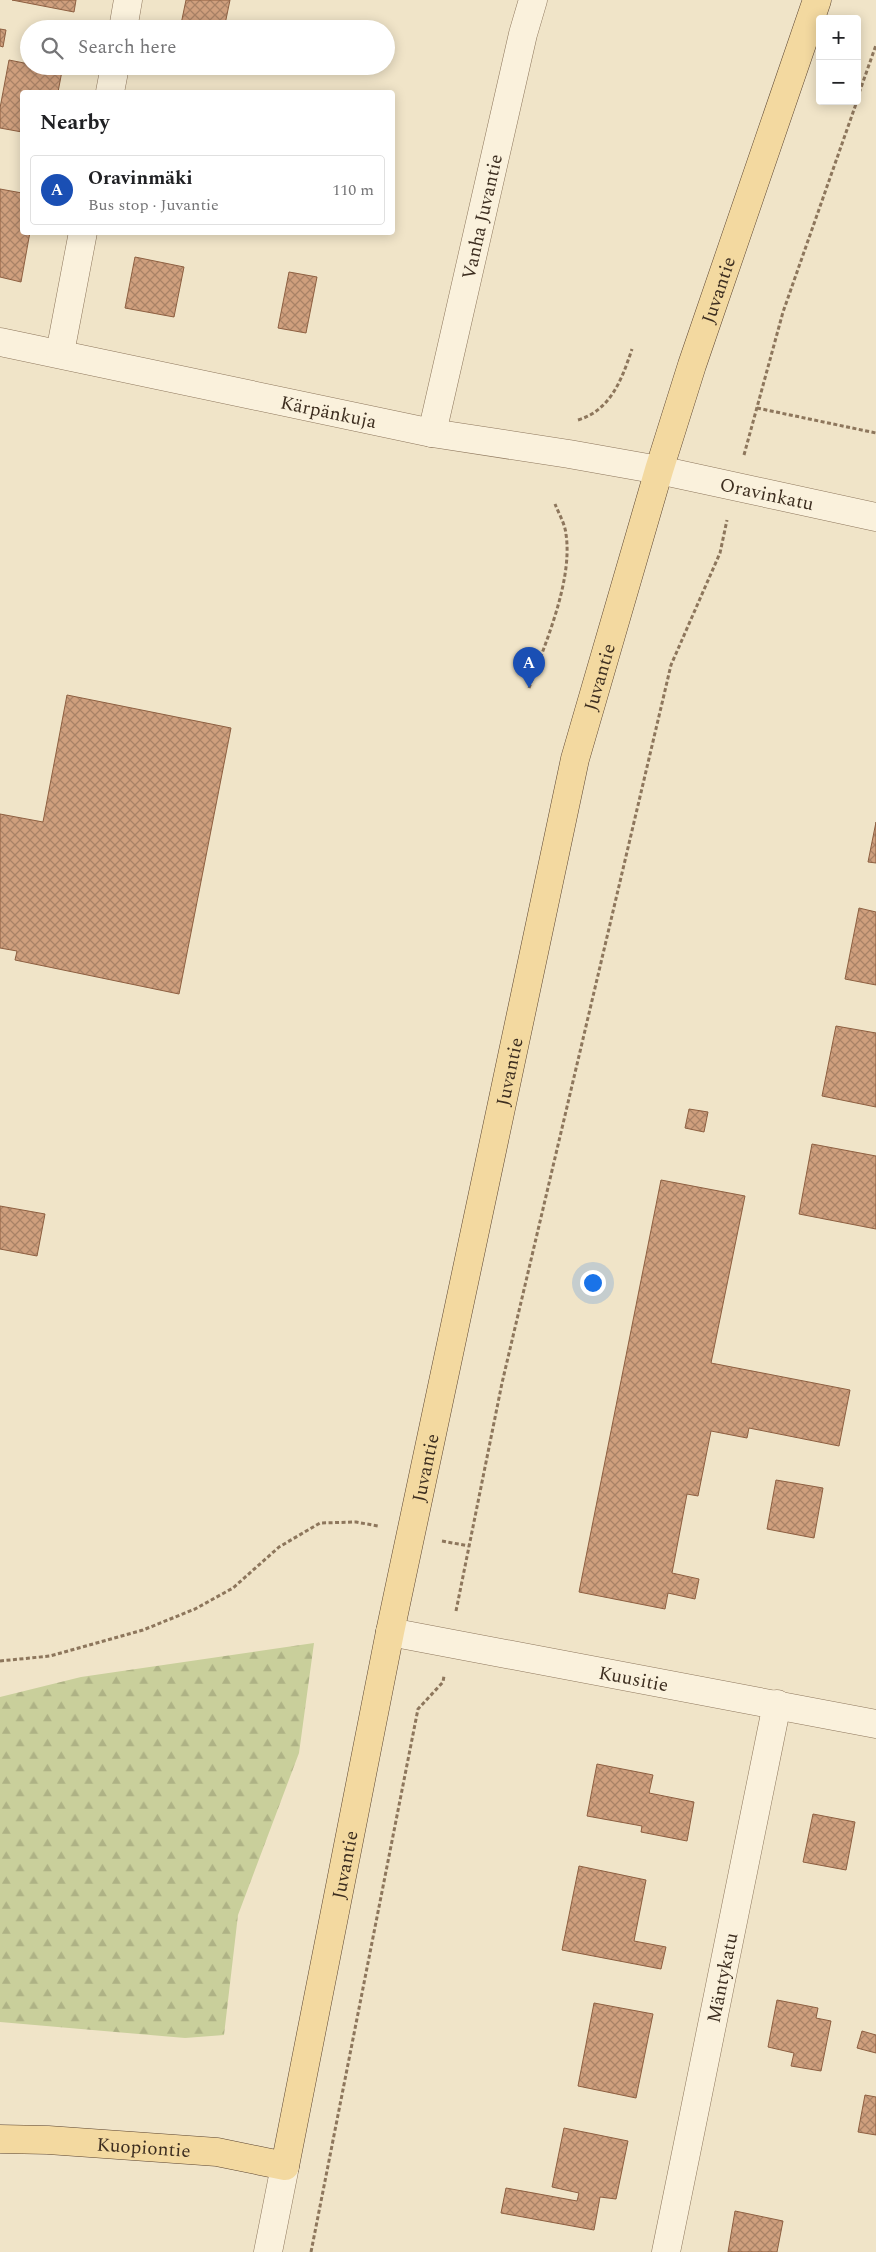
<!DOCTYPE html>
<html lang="en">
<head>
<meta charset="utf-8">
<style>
	body { margin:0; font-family:Spectral,serif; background:#f2f2f2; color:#202124 }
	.controls { position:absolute; right:15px; top:15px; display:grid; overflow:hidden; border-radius:5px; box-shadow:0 2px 12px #0003 }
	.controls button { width:45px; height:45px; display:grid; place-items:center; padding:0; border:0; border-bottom:1px solid #e0e0e0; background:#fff; color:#202124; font:25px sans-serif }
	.you { position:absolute; left:592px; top:1282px; width:18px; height:18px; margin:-12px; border:4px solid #fff; border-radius:50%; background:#1a73e8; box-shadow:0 0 0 8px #1a73e833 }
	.badge { display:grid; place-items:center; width:32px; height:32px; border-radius:50%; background:#7c3aed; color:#fff; font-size:16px; font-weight:700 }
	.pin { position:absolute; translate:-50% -41px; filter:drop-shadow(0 1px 2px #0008) }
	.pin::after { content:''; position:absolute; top:26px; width:18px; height:15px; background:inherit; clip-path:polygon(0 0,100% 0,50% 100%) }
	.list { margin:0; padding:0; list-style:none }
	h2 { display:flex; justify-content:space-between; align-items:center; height:65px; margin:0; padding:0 20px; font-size:21px }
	h2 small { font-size:16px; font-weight:400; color:#757577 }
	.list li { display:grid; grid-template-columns:32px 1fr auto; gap:15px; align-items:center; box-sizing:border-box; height:70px; margin:0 10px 10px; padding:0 10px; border:1px solid #e0e0e0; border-radius:5px }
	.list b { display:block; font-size:19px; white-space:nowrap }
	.list p { margin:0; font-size:16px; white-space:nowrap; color:#757577 }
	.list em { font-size:16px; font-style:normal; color:#757577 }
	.icon { flex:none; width:28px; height:28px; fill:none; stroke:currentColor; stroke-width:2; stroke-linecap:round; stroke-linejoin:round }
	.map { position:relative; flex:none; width:876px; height:2252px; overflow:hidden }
	.search { position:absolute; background:#fff; box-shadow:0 2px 12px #0003; left:20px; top:20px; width:375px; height:55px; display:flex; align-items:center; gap:12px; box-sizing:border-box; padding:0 18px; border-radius:28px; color:#757577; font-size:19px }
	.panel { position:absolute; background:#fff; box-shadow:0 2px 12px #0003; left:20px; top:90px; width:375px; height:145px; border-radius:5px }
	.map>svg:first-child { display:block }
	.forest { fill:url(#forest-firs) }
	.building { fill:url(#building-cross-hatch); stroke:#8d5f41 }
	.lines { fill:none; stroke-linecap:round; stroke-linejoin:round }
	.minor-casing { stroke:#8d765c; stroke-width:29 }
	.major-casing { stroke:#5b4430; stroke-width:29 }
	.path { stroke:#8d765c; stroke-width:3; stroke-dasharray:4 2.5; stroke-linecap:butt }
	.minor { stroke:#faf1dc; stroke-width:28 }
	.major { stroke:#f3d9a0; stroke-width:28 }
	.labels { text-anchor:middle; stroke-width:5; stroke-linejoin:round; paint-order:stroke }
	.street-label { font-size:19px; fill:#3d2e20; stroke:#f7eed8 }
</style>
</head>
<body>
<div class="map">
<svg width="876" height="2252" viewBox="0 0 876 2252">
	<defs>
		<pattern id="forest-firs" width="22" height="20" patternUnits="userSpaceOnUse" patternTransform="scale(1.25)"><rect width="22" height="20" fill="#c9cf9b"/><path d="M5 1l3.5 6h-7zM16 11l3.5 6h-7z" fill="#aeb285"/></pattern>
		<pattern id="building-cross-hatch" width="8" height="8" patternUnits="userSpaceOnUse" patternTransform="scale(1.25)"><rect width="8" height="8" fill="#cf9f7d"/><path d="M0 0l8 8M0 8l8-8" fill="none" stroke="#a98266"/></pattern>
	</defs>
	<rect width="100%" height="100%" fill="#f0e4c8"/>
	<path class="forest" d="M 314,1643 L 299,1753 L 238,1915 L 224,2035 L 185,2038 L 0,2022 L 0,1697 L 81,1677 Z"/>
	<path class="building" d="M 12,0 L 76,0 L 74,12 Z
		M 186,0 L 230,0 L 224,29 L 180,29 Z
		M 0,29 L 6,30 L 3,47 L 0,46 Z
		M 9,60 L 29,64 L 29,66 L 62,71 L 58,92 L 22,92 L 22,132 L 0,128 L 0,108 Z
		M 0,189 L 22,193 L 22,232 L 30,232 L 21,282 L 0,277 Z
		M 135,257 L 184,267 L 174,317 L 125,308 Z
		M 289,272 L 317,277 L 306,333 L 278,328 Z
		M 67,695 L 231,728 L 179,994 L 15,960 L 17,951 L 0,948 L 0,814 L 43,822 Z
		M 876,822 L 876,863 L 868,862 Z
		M 859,908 L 876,912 L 876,985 L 845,979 Z
		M 836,1026 L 876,1033 L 876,1107 L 822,1096 Z
		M 689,1109 L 708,1112 L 704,1132 L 685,1128 Z
		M 812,1144 L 876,1156 L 876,1229 L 799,1214 Z
		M 661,1180 L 745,1196 L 711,1363 L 850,1390 L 839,1446 L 749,1428 L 747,1438 L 711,1431 L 698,1496 L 687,1494 L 672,1573 L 699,1579 L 695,1599 L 668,1593 L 665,1609 L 579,1592 Z
		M 0,1206 L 45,1214 L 37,1256 L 0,1249 Z
		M 776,1480 L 823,1488 L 814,1538 L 767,1529 Z
		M 597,1764 L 653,1775 L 649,1793 L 694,1802 L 687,1841 L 641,1832 L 642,1826 L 587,1816 Z
		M 813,1814 L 855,1822 L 846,1870 L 803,1862 Z
		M 579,1866 L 646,1880 L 634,1941 L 666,1947 L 661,1969 L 562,1950 Z
		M 777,2000 L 818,2008 L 816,2018 L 831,2021 L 821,2071 L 791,2066 L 794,2053 L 768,2047 Z
		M 594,2003 L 653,2014 L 636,2098 L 578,2086 Z
		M 862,2031 L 876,2035 L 876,2053 L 857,2048 Z
		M 865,2095 L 876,2097 L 876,2135 L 858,2132 Z
		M 564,2128 L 628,2141 L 616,2199 L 600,2197 L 594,2230 L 501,2213 L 506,2188 L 577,2201 L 579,2193 L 552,2187 Z
		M 735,2211 L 783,2221 L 777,2252 L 728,2252 Z"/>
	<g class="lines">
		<g class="minor-casing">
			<g id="minor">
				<path d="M 123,29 L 128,0"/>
				<path d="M 110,92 L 115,66"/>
				<path id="s1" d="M 0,342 L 432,433 L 569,454 L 659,470 L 876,517"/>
				<path d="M 60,353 L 83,232"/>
				<path id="s2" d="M 432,433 L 523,34 L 533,0"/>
				<path id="s3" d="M 390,1632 L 876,1724"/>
				<path d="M 268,2252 L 285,2166"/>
				<path id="s4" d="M 666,2252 L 777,1704"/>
			</g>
		</g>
		<g class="major-casing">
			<g id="major">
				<path id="s5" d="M 0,2139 L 48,2140 L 217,2152 L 285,2166 L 390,1632 L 575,759 L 659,470 L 692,365 L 817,0"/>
			</g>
		</g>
		<path class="path" d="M 857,99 L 876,45
			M 757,408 L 876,433
			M 578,420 C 611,410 622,379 632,349
			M 744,455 L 783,312 L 857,101
			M 529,688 C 545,644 573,581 566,534 C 565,524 559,514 555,504
			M 442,1541 L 469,1546
			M 456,1611 L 502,1383 L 671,665 L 720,553 L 727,520
			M 0,1661 L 50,1656 L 143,1630 L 195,1609 L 233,1588 L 279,1547 L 320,1523 L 356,1522 L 378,1526
			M 311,2252 L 418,1709 L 443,1682 L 444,1676"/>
		<use href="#minor" class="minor"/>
		<use href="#major" class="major"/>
	</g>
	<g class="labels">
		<g class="street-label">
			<text dy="7" stroke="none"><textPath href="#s2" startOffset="222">Vanha Juvantie</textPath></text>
			<text dy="7" stroke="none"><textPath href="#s5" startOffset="2214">Juvantie</textPath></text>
			<text dy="7" stroke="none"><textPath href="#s1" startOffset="336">Kärpänkuja</textPath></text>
			<text dy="7" stroke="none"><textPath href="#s1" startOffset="782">Oravinkatu</textPath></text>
			<text dy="7" stroke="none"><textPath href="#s5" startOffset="1809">Juvantie</textPath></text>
			<text dy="7" stroke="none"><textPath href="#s5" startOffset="1404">Juvantie</textPath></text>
			<text dy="7" stroke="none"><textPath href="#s5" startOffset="999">Juvantie</textPath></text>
			<text dy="7" stroke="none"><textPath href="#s3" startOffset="248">Kuusitie</textPath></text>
			<text dy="7" stroke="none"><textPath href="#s5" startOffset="594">Juvantie</textPath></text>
			<text dy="7" stroke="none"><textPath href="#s4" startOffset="280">Mäntykatu</textPath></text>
			<text dy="7" stroke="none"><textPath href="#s5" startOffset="144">Kuopiontie</textPath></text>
		</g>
	</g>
</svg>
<div class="controls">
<button>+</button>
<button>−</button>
</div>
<div class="you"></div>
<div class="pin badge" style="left:529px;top:688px;background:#1a4fb4">A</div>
<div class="search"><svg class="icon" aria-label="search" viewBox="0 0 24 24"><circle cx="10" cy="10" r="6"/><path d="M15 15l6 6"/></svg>Search here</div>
<section class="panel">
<h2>Nearby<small></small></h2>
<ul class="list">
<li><span class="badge" style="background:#1a4fb4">A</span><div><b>Oravinmäki</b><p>Bus stop · Juvantie</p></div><em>110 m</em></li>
</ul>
</section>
</div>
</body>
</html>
